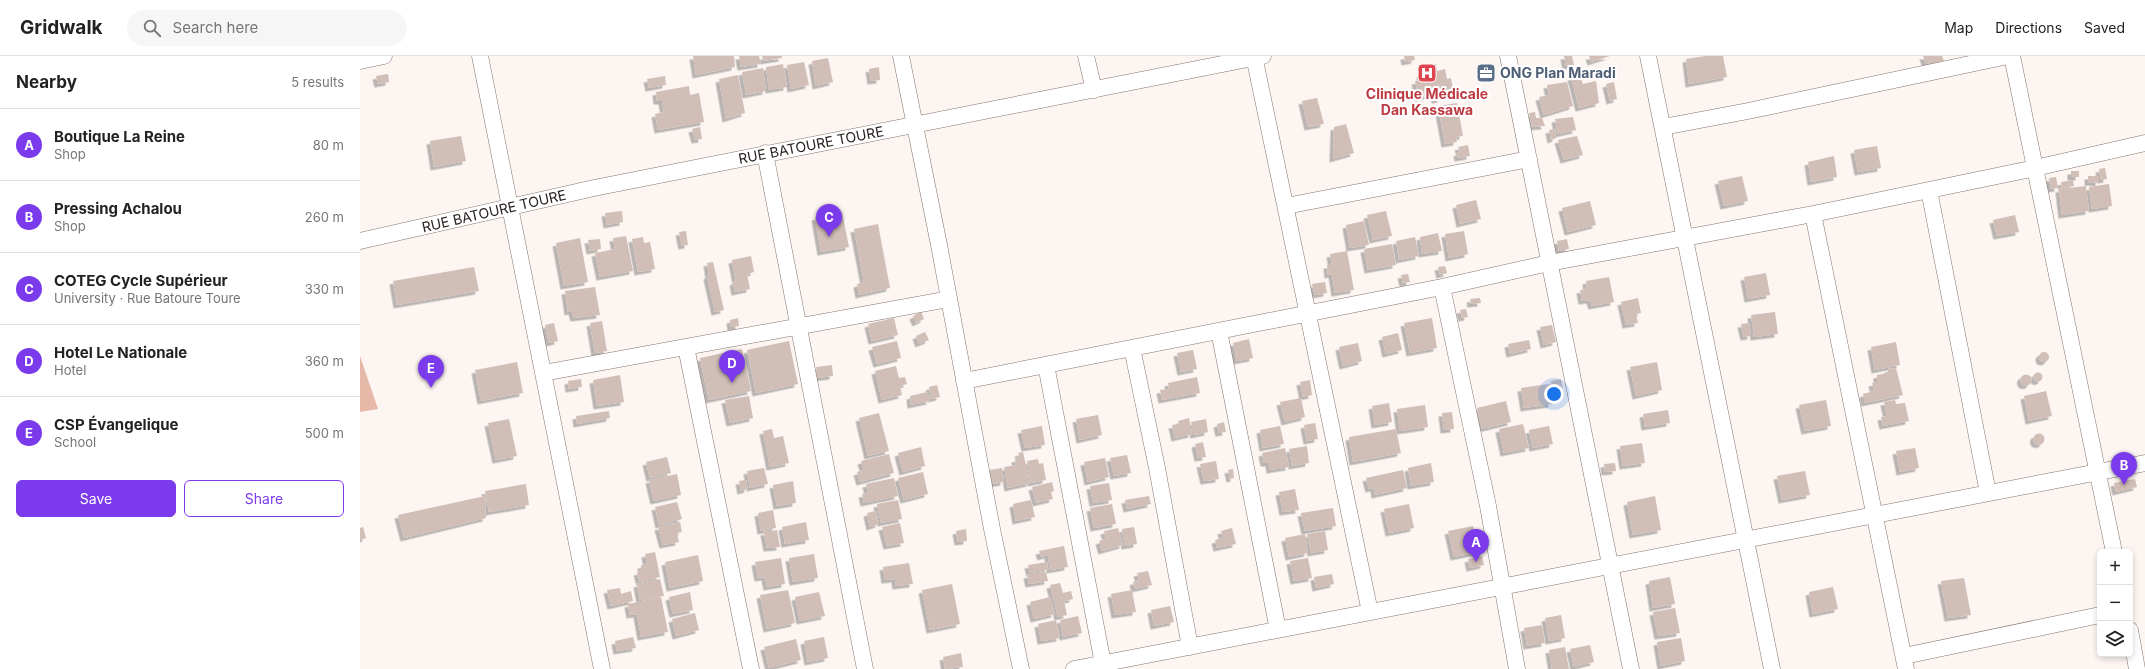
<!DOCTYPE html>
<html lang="en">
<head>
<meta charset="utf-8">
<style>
	body { margin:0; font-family:Inter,sans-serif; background:#f6f6f6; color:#222 }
	.controls { position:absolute; right:12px; bottom:12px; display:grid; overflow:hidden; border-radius:6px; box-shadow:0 2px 6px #0003 }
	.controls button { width:36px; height:36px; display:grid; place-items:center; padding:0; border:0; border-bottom:1px solid #e0e0e0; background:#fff; color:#222; font:20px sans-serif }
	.you { position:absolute; left:1194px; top:338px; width:14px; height:14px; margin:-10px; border:3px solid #fff; border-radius:50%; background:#1a73e8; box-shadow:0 0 0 6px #1a73e833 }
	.badge { display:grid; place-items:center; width:26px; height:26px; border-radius:50%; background:#7c3aed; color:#fff; font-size:13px; font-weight:700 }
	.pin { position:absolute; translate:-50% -33px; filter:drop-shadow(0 1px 2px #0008) }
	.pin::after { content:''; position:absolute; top:21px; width:14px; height:12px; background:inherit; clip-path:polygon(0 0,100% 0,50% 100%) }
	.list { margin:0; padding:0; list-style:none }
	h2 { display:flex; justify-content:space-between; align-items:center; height:52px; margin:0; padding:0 16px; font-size:17px }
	h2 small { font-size:13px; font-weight:400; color:#767676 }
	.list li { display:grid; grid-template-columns:26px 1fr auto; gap:12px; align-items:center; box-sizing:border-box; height:72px; padding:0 16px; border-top:1px solid #e0e0e0 }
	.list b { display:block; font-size:15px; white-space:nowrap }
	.list p { margin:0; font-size:13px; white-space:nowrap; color:#767676 }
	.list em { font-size:13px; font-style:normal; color:#767676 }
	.actions { display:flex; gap:8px; padding:12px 16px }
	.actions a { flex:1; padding:9px 0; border:1px solid #7c3aed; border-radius:6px; text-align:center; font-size:14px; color:#7c3aed }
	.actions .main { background:#7c3aed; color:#fff }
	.icon { flex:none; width:22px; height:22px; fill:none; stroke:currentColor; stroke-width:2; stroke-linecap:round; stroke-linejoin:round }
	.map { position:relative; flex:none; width:1785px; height:613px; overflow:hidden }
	header { display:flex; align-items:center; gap:24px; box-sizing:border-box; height:56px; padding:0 20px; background:#fff; border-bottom:1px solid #e0e0e0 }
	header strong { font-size:19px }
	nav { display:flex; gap:22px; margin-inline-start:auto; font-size:14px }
	.search { width:280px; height:36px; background:#f6f6f6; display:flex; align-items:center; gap:10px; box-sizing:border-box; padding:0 14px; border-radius:22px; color:#767676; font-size:15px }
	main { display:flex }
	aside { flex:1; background:#fff }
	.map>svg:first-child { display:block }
	.green { fill:#e6b8a7 }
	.building { fill:#d0beb7; filter:url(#shadow) }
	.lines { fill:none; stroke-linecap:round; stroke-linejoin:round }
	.minor-casing { stroke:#84746e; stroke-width:17 }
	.minor { stroke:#fff; stroke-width:16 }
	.labels { text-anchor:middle; stroke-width:4; stroke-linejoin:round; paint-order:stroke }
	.service-label { font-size:14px; font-weight:bold; fill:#4e5e75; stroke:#fff; text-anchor:start }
	.health-label { font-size:14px; font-weight:bold; fill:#be3a42; stroke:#fff }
	.street-label { font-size:14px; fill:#292220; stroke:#fff }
</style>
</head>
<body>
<header>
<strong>Gridwalk</strong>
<div class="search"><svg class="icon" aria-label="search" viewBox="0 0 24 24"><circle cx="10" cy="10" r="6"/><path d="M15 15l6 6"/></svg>Search here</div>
<nav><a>Map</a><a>Directions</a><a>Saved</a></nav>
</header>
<main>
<aside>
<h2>Nearby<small>5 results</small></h2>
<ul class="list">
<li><span class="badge">A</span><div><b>Boutique La Reine</b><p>Shop</p></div><em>80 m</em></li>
<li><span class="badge">B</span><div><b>Pressing Achalou</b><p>Shop</p></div><em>260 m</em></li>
<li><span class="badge">C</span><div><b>COTEG Cycle Supérieur</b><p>University · Rue Batoure Toure</p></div><em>330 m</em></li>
<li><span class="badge">D</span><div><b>Hotel Le Nationale</b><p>Hotel</p></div><em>360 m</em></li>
<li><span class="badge">E</span><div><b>CSP Évangelique</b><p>School</p></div><em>500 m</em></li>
</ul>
<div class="actions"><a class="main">Save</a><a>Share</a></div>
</aside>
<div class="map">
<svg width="1785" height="613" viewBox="0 0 1785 613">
	<defs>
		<filter id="shadow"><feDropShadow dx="-3.5" dy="3.5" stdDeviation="0" flood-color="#0004"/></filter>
	</defs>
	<rect width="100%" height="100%" fill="#fcf5f2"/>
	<path class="green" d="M 0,300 L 18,353 L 0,356 Z"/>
	<path class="building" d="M 333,0 L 374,0 L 375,11 L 336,19 Z
		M 379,0 L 399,0 L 401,8 L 381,11 Z
		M 402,0 L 422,0 L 422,2 L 403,5 Z
		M 1044,0 L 1054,0 L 1055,4 L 1045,6 Z
		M 1204,0 L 1212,0 L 1214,9 L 1206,10 Z
		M 1229,0 L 1250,0 L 1231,6 Z
		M 1345,0 L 1363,0 L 1367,21 L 1329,28 L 1326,3 Z
		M 1563,0 L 1582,0 L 1584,5 L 1566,8 Z
		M 468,2 L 473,26 L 456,30 L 452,5 Z
		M 444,6 L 449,29 L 431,33 L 427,9 Z
		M 423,8 L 427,31 L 409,34 L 406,11 Z
		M 1076,8 L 1077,15 L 1085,13 L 1087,23 L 1091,22 L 1093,32 L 1083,35 L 1084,39 L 1080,40 L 1081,43 L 1075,44 L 1074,38 L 1059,42 L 1055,25 L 1061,24 L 1060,18 L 1067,16 L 1066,10 Z
		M 519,11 L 520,24 L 511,25 L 509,13 Z
		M 403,12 L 406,35 L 386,39 L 382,16 Z
		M 28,18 L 29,26 L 18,28 L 16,20 Z
		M 378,19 L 385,57 L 366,63 L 359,23 Z
		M 305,20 L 306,29 L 289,32 L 287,23 Z
		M 1220,20 L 1223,28 L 1236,25 L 1239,47 L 1219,52 L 1211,21 Z
		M 1207,26 L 1213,50 L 1184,59 L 1179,41 L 1189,39 L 1187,29 Z
		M 1254,26 L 1257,43 L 1250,45 L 1246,28 Z
		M 329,30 L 330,39 L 339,37 L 344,66 L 298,74 L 295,58 L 304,56 L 302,45 L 297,45 L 296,36 Z
		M 957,42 L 964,68 L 948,71 L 942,45 Z
		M 1097,47 L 1103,80 L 1096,81 L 1097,86 L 1085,88 L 1078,50 Z
		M 1175,56 L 1176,62 L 1182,62 L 1185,70 L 1172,71 L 1169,57 Z
		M 1213,61 L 1216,74 L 1198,78 L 1195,63 Z
		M 986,68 L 994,97 L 973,103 L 974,71 Z
		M 340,71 L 342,83 L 335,84 L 332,73 Z
		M 1195,73 L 1196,82 L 1191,84 L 1189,74 Z
		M 101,80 L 106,105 L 74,111 L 70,85 Z
		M 1217,80 L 1223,99 L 1204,104 L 1198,84 Z
		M 1108,89 L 1110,100 L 1098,102 L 1097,97 L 1100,96 L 1098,91 Z
		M 1517,90 L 1521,112 L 1498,116 L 1494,94 Z
		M 1474,100 L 1477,121 L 1451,126 L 1448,106 Z
		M 1745,112 L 1747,123 L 1741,124 L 1739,113 Z
		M 1711,115 L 1719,115 L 1719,121 L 1711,121 Z
		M 1382,120 L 1388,145 L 1364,150 L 1358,125 Z
		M 1728,120 L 1739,120 L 1739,127 L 1728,126 Z
		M 1696,121 L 1698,132 L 1691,133 L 1689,122 Z
		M 1713,124 L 1714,130 L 1702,132 L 1701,126 Z
		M 1749,128 L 1752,150 L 1732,153 L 1729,131 Z
		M 1726,130 L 1729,155 L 1702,159 L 1699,133 Z
		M 1116,144 L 1121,163 L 1100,168 L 1096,149 Z
		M 1230,145 L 1236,169 L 1208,176 L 1202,152 Z
		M 262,155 L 263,166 L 247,169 L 245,157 Z
		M 1026,155 L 1032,180 L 1013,184 L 1007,159 Z
		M 482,156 L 489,191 L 461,196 L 455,161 Z
		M 1655,159 L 1659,176 L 1637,180 L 1633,164 Z
		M 1004,165 L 1009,189 L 990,192 L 986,169 Z
		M 518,168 L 530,232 L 499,239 L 497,228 L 504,226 L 494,173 Z
		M 326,175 L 328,189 L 322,190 L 319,176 Z
		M 1104,175 L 1108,198 L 1089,202 L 1085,178 Z
		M 1078,177 L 1082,195 L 1062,198 L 1060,181 Z
		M 266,180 L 273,215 L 240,221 L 235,197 L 255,193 L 253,182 Z
		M 283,181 L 284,187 L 290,186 L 295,213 L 278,216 L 272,183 Z
		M 1055,181 L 1059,200 L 1039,204 L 1036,185 Z
		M 220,182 L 228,226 L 204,230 L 196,187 Z
		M 240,183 L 241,193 L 230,195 L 228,184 Z
		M 1207,183 L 1209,193 L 1199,195 L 1197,185 Z
		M 1032,188 L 1036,209 L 1008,214 L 1004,193 Z
		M 987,195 L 994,234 L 975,237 L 972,218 L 968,219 L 967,209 L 972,209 L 970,198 Z
		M 391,200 L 394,216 L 387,218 L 390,233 L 375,236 L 373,226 L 376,225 L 372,204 Z
		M 353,206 L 364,254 L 355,256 L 347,220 L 349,219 L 347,207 Z
		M 1085,210 L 1087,217 L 1080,219 L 1078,211 Z
		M 114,211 L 119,235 L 37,249 L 33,225 Z
		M 1406,217 L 1410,239 L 1388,243 L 1384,221 Z
		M 1048,218 L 1050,226 L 1043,227 L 1041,219 Z
		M 1249,221 L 1254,246 L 1232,250 L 1230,244 L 1222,245 L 1220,234 L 1227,233 L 1226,225 Z
		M 965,226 L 967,237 L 955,239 L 952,228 Z
		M 235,231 L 240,259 L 214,262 L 212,255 L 208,256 L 205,235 Z
		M 1120,242 L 1121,247 L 1111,248 L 1110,243 Z
		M 1278,242 L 1281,257 L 1276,258 L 1278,267 L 1266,269 L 1261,246 Z
		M 1106,253 L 1108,261 L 1102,262 L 1100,254 Z
		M 561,256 L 564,263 L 556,267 L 553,260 Z
		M 1415,256 L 1418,278 L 1394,281 L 1391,259 Z
		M 378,262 L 379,270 L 371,271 L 370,264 Z
		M 534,262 L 538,279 L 512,285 L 508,268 Z
		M 1072,262 L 1077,292 L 1050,297 L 1044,267 Z
		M 242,265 L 247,295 L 235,297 L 230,267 Z
		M 194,267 L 198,285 L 189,287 L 185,269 Z
		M 1389,267 L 1391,280 L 1384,281 L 1381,268 Z
		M 1192,269 L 1196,286 L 1184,289 L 1180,271 Z
		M 565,276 L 569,284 L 559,288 L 556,280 Z
		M 1038,277 L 1042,294 L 1026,298 L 1022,281 Z
		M 889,283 L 893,302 L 877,305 L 873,287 Z
		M 1169,284 L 1171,293 L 1150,298 L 1148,288 Z
		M 429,285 L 438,328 L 396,337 L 387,294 Z
		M 537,285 L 541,302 L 517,308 L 512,291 Z
		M 1536,286 L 1540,309 L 1515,314 L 1511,291 Z
		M 998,287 L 1002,305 L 983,310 L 979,291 Z
		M 382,293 L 391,335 L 349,344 L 340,302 Z
		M 833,294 L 837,313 L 821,316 L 817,297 Z
		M1679 301a5 5 0 1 1 10 0a5 5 0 1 1-10 0Z
		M 157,306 L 163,337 L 121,345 L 115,314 Z
		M 1297,306 L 1302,334 L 1276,340 L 1270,311 Z
		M 472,309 L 473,320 L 457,322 L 456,311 Z
		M 536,310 L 539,322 L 545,321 L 547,328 L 540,330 L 542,339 L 522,344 L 515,315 Z
		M 1536,312 L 1543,339 L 1505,347 L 1503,338 L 1514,335 L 1512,327 L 1517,326 L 1517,319 L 1528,317 L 1528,313 Z
		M1673.5 321a4.5 4.5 0 1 1 9 0a4.5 4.5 0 1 1-9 0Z
		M1660.5 324a5.5 5.5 0 1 1 11 0a5.5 5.5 0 1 1-11 0Z
		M 260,319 L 264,346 L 237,350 L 233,324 Z
		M 837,321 L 840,337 L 802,344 L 800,334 L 809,333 L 808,327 Z
		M 221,323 L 222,331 L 209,333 L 208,325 Z
		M 1201,323 L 1204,339 L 1193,340 L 1191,325 Z
		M 950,324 L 952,339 L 943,341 L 940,326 Z
		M 1189,328 L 1192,348 L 1164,352 L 1161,332 Z
		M 577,329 L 580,341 L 571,343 L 569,331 Z
		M 1686,335 L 1692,360 L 1669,365 L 1664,340 Z
		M 567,336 L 570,345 L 551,349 L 550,340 Z
		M 389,340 L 393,362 L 370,367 L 365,344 Z
		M 941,342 L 945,361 L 925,366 L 920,346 Z
		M 1466,344 L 1471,370 L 1445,375 L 1439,349 Z
		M 1535,344 L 1536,348 L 1545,347 L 1549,365 L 1523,370 L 1521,361 L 1527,360 L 1524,346 Z
		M 1146,345 L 1151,366 L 1122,373 L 1117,352 Z
		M 1029,347 L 1032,366 L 1015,369 L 1012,350 Z
		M 1065,349 L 1068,371 L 1040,375 L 1037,353 Z
		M 1308,354 L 1310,367 L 1285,371 L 1283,358 Z
		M 249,355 L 250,362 L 217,368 L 216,360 Z
		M 1092,356 L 1094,373 L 1084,374 L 1082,357 Z
		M 519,357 L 529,395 L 508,400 L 499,362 Z
		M 738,359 L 742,379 L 720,384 L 716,363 Z
		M 829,362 L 832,378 L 815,382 L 812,369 L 819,368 L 818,365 Z
		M 149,363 L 157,400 L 136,404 L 128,367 Z
		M 846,363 L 848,376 L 834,379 L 831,366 Z
		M 864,366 L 866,376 L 859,377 L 857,368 Z
		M 955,367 L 958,383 L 947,385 L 944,369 Z
		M 1163,368 L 1169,392 L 1144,397 L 1139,373 Z
		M 682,370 L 685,389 L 665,392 L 661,374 Z
		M 920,370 L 924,388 L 903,392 L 900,374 Z
		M 1189,370 L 1193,388 L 1173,392 L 1169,374 Z
		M 412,373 L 414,382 L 423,380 L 429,407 L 410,411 L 403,375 Z
		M 1036,373 L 1041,397 L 993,406 L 989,381 Z
		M1673.5 383a5.5 5.5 0 1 1 11 0a5.5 5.5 0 1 1-11 0Z
		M 843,386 L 846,401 L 838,402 L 835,388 Z
		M 1282,387 L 1285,407 L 1263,410 L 1260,390 Z
		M 947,390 L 949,407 L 932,410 L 929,393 Z
		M 561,391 L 565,410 L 543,416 L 538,397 Z
		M 925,392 L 929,411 L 910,414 L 909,407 L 904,407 L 902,397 Z
		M 1555,392 L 1559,412 L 1540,416 L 1536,395 Z
		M 663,396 L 670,427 L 648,432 L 644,411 L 656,409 L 655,403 L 660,402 L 658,397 Z
		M 529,398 L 534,417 L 500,426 L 497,416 L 504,414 L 501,405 Z
		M 767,399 L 771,417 L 754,420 L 750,402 Z
		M 307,401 L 311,417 L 290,422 L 286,406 Z
		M 745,402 L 749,421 L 728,426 L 724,406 Z
		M 678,403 L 679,408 L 683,407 L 686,424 L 671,427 L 667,405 Z
		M 856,405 L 859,423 L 844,425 L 840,408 Z
		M 1071,407 L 1074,426 L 1051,430 L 1048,412 Z
		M 1255,407 L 1256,415 L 1245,416 L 1244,408 Z
		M 404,412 L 408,428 L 390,432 L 387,415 Z
		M 642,412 L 644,426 L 632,428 L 629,414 Z
		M 873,413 L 874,422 L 870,423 L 868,414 Z
		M 1043,414 L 1047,432 L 1015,439 L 1014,432 L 1009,433 L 1006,422 Z
		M 1445,415 L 1450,439 L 1422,444 L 1417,420 Z
		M 563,416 L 568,438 L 544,444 L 538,422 Z
		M 317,418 L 321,439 L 294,445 L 289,424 Z
		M 534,422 L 538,440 L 504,447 L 502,438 L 508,437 L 506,428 Z
		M 1775,423 L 1777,431 L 1756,436 L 1754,427 Z
		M 386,424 L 388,433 L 381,435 L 379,425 Z
		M 433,425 L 436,447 L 417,450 L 413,429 Z
		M 692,426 L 694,435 L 691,436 L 693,443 L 676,447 L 672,431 Z
		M 749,427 L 752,444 L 733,447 L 730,430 Z
		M 166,428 L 169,449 L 129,456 L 125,435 Z
		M 935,433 L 939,454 L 923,456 L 919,436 Z
		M 125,440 L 126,462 L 44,482 L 38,459 Z
		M 789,440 L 791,448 L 767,453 L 765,444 Z
		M 1295,440 L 1301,474 L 1273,479 L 1267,446 Z
		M 538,444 L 542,463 L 521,467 L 517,448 Z
		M 671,444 L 675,461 L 656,465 L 653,448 Z
		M 317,446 L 322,463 L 299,469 L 295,451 Z
		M 752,448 L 756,468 L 734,472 L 730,452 Z
		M 1049,448 L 1054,472 L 1029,477 L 1024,453 Z
		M 973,452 L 976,470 L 945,475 L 941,457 Z
		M 413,454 L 416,472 L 401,475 L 398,457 Z
		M 516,455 L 519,468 L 510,471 L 507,457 Z
		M 320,466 L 322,476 L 317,477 L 319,486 L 303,489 L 298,471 Z
		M 446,466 L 449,484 L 425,488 L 422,471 Z
		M 540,467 L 544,487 L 527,490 L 522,471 Z
		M 1113,470 L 1119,496 L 1094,501 L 1088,475 Z
		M 3,471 L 6,482 L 0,484 L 0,472 Z
		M 774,471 L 777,488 L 765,490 L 762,473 Z
		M 758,472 L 763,489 L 742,495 L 739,485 L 746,483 L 744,475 Z
		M 872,472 L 876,488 L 857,492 L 855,484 L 863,482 L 861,475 Z
		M 606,473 L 607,485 L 598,486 L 596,475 Z
		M 417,474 L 420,491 L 407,492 L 404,476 Z
		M 965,475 L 968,494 L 951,497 L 947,478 Z
		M 945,478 L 948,497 L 929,501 L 925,482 Z
		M 704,490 L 708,511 L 690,514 L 688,499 L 681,501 L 679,495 Z
		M 295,496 L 300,521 L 280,526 L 277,516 L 282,515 L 281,509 L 287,508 L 285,498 Z
		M 454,498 L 458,522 L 433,526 L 429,502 Z
		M 338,499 L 343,525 L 310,532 L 305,506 Z
		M 1122,500 L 1124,509 L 1110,512 L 1108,503 Z
		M 421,502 L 425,528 L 407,531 L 405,521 L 398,522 L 395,506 Z
		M 948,502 L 952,522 L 934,525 L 930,505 Z
		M 687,506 L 688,514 L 670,517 L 668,509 Z
		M 549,507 L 553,528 L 536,530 L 535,523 L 525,524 L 523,511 Z
		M 788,515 L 792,529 L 775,533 L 773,526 L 779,524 L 777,517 Z
		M 686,516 L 688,525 L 669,528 L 667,519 Z
		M 972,518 L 974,528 L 956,532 L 954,521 Z
		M 1310,521 L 1315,548 L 1293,552 L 1289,525 Z
		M 1604,522 L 1611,559 L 1588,562 L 1581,525 Z
		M 300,523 L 304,540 L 280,544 L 277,528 Z
		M 700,527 L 703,537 L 711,535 L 713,543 L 704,545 L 707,559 L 698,561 L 690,529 Z
		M 592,528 L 600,568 L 570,574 L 562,534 Z
		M 1473,531 L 1478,553 L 1453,558 L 1449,536 Z
		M 260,532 L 261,538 L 271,535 L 273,545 L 251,550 L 247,534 Z
		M 428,534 L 435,567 L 407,573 L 400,539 Z
		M 772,534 L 776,556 L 755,559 L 751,538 Z
		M 330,536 L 333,554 L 313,558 L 309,541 Z
		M 459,536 L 465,560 L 440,565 L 435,541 Z
		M 301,541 L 308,576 L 281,581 L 277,558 L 270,559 L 268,548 Z
		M 690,541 L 695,558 L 674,563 L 670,546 Z
		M 810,550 L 814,566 L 794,570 L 791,554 Z
		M 1315,552 L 1320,577 L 1298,580 L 1293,556 Z
		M 335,557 L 339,574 L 316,580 L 312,563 Z
		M 1201,559 L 1205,582 L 1189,585 L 1185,562 Z
		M 718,560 L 722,577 L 703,581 L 700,564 Z
		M 696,564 L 700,582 L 681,585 L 678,568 Z
		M 1182,569 L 1185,587 L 1167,590 L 1164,572 Z
		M 273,581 L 276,592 L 257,595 L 255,585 Z
		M 464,581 L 468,602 L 448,606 L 444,585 Z
		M 1321,582 L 1325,605 L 1301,610 L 1297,586 Z
		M 436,583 L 441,604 L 409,612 L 404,591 Z
		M 1230,589 L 1234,606 L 1214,611 L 1210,593 Z
		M 1205,591 L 1209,613 L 1192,613 L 1189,594 Z
		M 601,597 L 603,611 L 585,613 L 583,601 Z"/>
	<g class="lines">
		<g class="minor-casing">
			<path id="minor" d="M 120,0 L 242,613
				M 541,0 L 579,189 L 632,473 L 661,613
				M 726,0 L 734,34
				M 894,0 L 1010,556
				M 1148,0 L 1271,613
				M 1288,0 L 1412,613
				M 1652,0 L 1754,496
				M 0,5 L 24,0
				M 1303,71 L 1388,55 L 1648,0
				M 405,97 L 505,613
				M 1569,134 L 1628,437
				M 926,150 L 1169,103
				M 1453,158 L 1546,613
				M 0,185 L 234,132 L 903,0
				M 1082,231 L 1128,450 L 1157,613
				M 859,275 L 918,574
				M 326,291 L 391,613
				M 772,292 L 797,412 L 830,591
				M 686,309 L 744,613
				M 183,317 L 589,243
				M 604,325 L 1082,231 L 1189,207 L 1453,158 L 1675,112 L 1785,87
				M 1770,574 L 1777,613
				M 1544,600 L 1740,559
				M 714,613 L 1785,407"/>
		</g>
		<use href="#minor" class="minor"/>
	</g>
	<defs>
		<g id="hospital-square" transform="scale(1)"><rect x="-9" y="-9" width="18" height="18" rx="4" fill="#e0444e" stroke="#fff"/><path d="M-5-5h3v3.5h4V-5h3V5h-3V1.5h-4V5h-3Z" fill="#fff"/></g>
		<g id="office-square" transform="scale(1)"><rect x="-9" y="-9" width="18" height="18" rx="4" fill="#5c6f8a" stroke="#fff"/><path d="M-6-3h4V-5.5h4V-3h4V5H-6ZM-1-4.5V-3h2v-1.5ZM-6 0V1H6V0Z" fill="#fff"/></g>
	</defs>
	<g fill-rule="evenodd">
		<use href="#hospital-square" x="1067" y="17"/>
		<use href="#office-square" x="1126" y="17"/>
	</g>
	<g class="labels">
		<g class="service-label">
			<text x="1140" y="22">ONG Plan Maradi</text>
		</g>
		<g class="health-label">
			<text x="1067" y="43">Clinique Médicale<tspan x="1067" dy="16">Dan Kassawa</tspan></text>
		</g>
		<g class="street-label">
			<text transform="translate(451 89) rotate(-11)" y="5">RUE BATOURE TOURE</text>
			<text transform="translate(134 155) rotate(-13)" y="5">RUE BATOURE TOURE</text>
		</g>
	</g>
</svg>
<div class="controls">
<button>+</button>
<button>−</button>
<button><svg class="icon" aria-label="layers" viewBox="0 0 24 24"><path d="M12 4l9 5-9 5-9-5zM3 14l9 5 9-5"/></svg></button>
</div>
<div class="you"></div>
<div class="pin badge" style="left:1116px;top:506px">A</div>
<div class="pin badge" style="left:1764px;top:429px">B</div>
<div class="pin badge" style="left:469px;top:181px">C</div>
<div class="pin badge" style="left:372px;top:327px">D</div>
<div class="pin badge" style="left:71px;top:332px">E</div>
</div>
</main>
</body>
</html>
